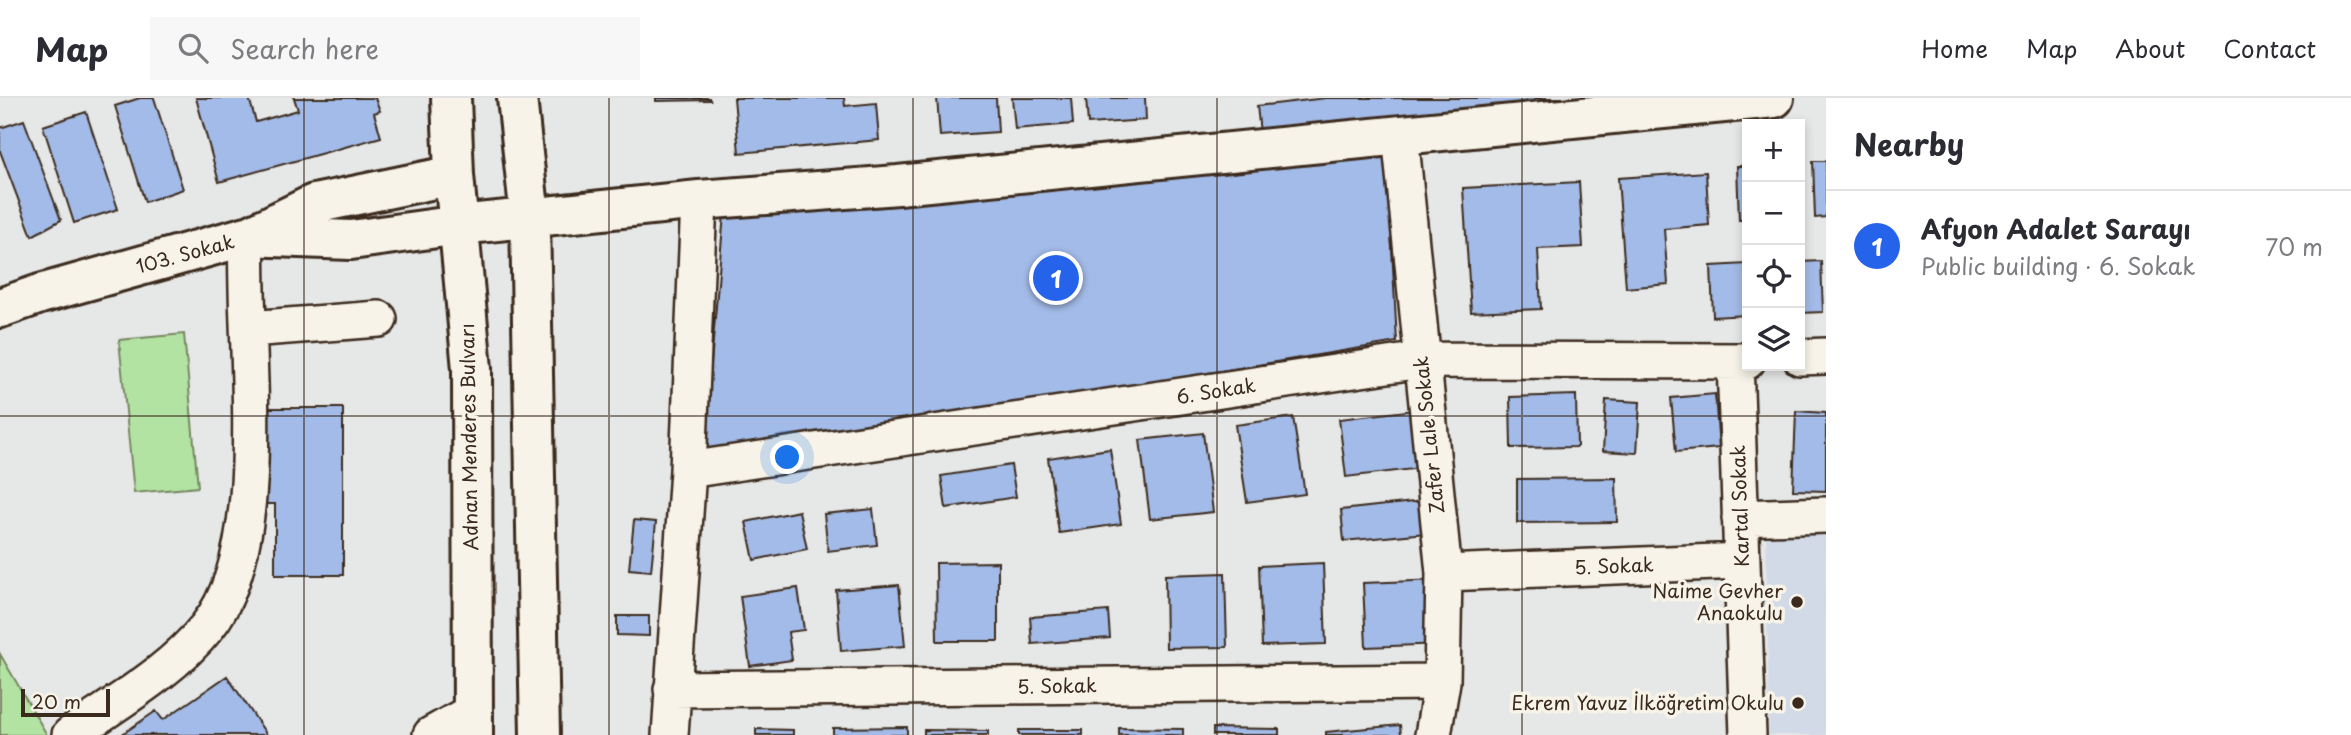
<!DOCTYPE html>
<html lang="en">
<head>
<meta charset="utf-8">
<style>
	body { margin:0; font-family:"Playpen Sans",sans-serif; background:#f7f7f7; color:#2b2b33 }
	.controls { position:absolute; right:21px; top:21px; display:grid; overflow:hidden; border-radius:0px; box-shadow:0 4px 10px #0003 }
	.controls button { width:63px; height:63px; display:grid; place-items:center; padding:0; border:0; border-bottom:2px solid #e1e1e2; background:#fff; color:#2b2b33; font:35px sans-serif }
	.scale { position:absolute; left:21px; bottom:18px; width:89px; box-sizing:border-box; padding-left:7px; border:4px solid #3b2a1e; border-top:0; font-size:19px; line-height:24px; white-space:nowrap; color:#3b2a1e; -webkit-text-stroke:5px #f7f3e8; paint-order:stroke }
	.you { position:absolute; left:788px; top:360px; width:24px; height:24px; margin:-18px; border:5px solid #fff; border-radius:50%; background:#1a73e8; box-shadow:0 0 0 10px #1a73e833 }
	.badge { display:grid; place-items:center; width:46px; height:46px; border-radius:50%; background:#2563eb; color:#fff; font-size:23px; font-weight:700 }
	.pin { position:absolute; translate:-50% -50%; border:4px solid #fff; box-shadow:0 2px 7px #0006 }
	.list { margin:0; padding:0; list-style:none }
	h2 { display:flex; justify-content:space-between; align-items:center; height:91px; margin:0; padding:0 28px; font-size:30px }
	h2 small { font-size:23px; font-weight:400; color:#7c7c81 }
	.list li { display:grid; grid-template-columns:46px 1fr auto; gap:21px; align-items:center; box-sizing:border-box; height:112px; padding:0 28px; border-top:2px solid #e1e1e2 }
	.list b { display:block; font-size:26px; white-space:nowrap }
	.list p { margin:0; font-size:23px; white-space:nowrap; color:#7c7c81 }
	.list em { font-size:23px; font-style:normal; color:#7c7c81 }
	.icon { flex:none; width:38px; height:38px; fill:none; stroke:currentColor; stroke-width:2; stroke-linecap:round; stroke-linejoin:round }
	.map { position:relative; flex:none; width:1826px; height:637px; overflow:hidden }
	header { display:flex; align-items:center; gap:42px; box-sizing:border-box; height:98px; padding:0 35px; background:#fff; border-bottom:2px solid #e1e1e2 }
	header strong { font-size:33px }
	nav { display:flex; gap:38px; margin-inline-start:auto; font-size:24px }
	.search { width:490px; height:63px; background:#f7f7f7; display:flex; align-items:center; gap:18px; box-sizing:border-box; padding:0 24px; border-radius:0px; color:#7c7c81; font-size:26px }
	main { display:flex }
	aside { flex:1; background:#fff }
	.map>svg:first-child { display:block }
	.built { fill:#d2dae8 }
	.green { fill:#b2e3a3; stroke:#768660; stroke-width:2 }
	.building { fill:#a3bbe8; stroke:#3b2a1e; stroke-width:2 }
	.lines { fill:none; stroke-linecap:round; stroke-linejoin:round }
	.minor-casing { stroke:#3b2a1e; stroke-width:40 }
	.major-casing { stroke:#3b2a1e; stroke-width:44 }
	.minor { stroke:#f7f3e8; stroke-width:35 }
	.major { stroke:#f7f3e8; stroke-width:38 }
	.grid { fill:none; stroke:#3b2a1e; stroke-width:2; stroke-opacity:0.55 }
	.poi-dot { fill:#3b2a1e; stroke:#f7f3e8; stroke-width:2.5 }
	.labels { text-anchor:middle; stroke-width:7; stroke-linejoin:round; paint-order:stroke }
	.street-label { font-size:19px; fill:#3b2a1e; stroke:#f7f3e8 }
	.poi-label { font-size:19px; fill:#3b2a1e; stroke:#f7f3e8; text-anchor:end }
</style>
</head>
<body>
<header>
<strong>Map</strong>
<div class="search"><svg class="icon" aria-label="search" viewBox="0 0 24 24"><circle cx="10" cy="10" r="6"/><path d="M15 15l6 6"/></svg>Search here</div>
<nav><a>Home</a><a>Map</a><a>About</a><a>Contact</a></nav>
</header>
<main>
<div class="map">
<svg width="1826" height="637" viewBox="0 0 1826 637">
	<rect width="100%" height="100%" fill="#e6e8e8"/>
	<filter id="ink" filterUnits="userSpaceOnUse"><feTurbulence type="fractalNoise" baseFrequency=".0143" numOctaves="2"/><feDisplacementMap in="SourceGraphic" scale="14" xChannelSelector="R" yChannelSelector="G"/><feConvolveMatrix kernelMatrix="1 2 1 2 8 2 1 2 1" color-interpolation-filters="sRGB"/></filter>
	<g filter="url(#ink)">
		<path class="built" d="M 1826,435 L 1826,637 L 1769,637 L 1766,436 Z"/>
		<path class="green" d="M 184,236 L 198,389 L 134,395 L 119,242 Z
			M 0,556 L 47,637 L 0,637 Z"/>
		<path class="building" d="M 140,0 L 154,0 L 183,91 L 145,104 L 115,8 Z
			M 196,0 L 249,0 L 256,24 L 298,12 L 294,0 L 375,0 L 380,13 L 374,15 L 381,39 L 219,84 Z
			M 656,0 L 709,0 L 710,2 L 656,3 Z
			M 734,0 L 844,0 L 845,8 L 876,5 L 879,42 L 739,55 Z
			M 937,0 L 996,0 L 998,34 L 940,38 Z
			M 1012,0 L 1071,0 L 1073,26 L 1015,31 Z
			M 1086,0 L 1145,0 L 1146,22 L 1088,26 Z
			M 1326,0 L 1566,0 L 1566,2 L 1260,35 L 1257,8 Z
			M 86,14 L 118,111 L 74,125 L 43,28 Z
			M 24,22 L 61,122 L 32,138 L 0,53 L 0,30 Z
			M 1387,57 L 1397,244 L 703,358 L 724,116 Z
			M 1813,63 L 1826,63 L 1826,119 L 1815,120 Z
			M 1737,68 L 1747,68 L 1747,122 L 1739,122 Z
			M 1706,74 L 1709,127 L 1664,131 L 1668,186 L 1626,190 L 1618,80 Z
			M 1579,84 L 1583,149 L 1538,151 L 1541,211 L 1471,214 L 1463,90 Z
			M 1821,163 L 1823,214 L 1800,215 L 1800,164 Z
			M 1747,166 L 1747,217 L 1713,219 L 1711,168 Z
			M 1715,296 L 1719,350 L 1676,354 L 1671,300 Z
			M 1576,297 L 1577,349 L 1511,350 L 1510,299 Z
			M 1606,302 L 1640,304 L 1637,355 L 1603,353 Z
			M 268,310 L 343,310 L 343,477 L 275,477 L 275,406 L 258,406 L 258,371 L 268,371 Z
			M 1414,312 L 1422,370 L 1346,379 L 1339,321 Z
			M 1796,313 L 1826,315 L 1826,393 L 1793,392 Z
			M 1293,319 L 1305,396 L 1247,404 L 1235,327 Z
			M 1203,335 L 1213,414 L 1150,421 L 1140,342 Z
			M 1110,351 L 1121,426 L 1059,435 L 1048,360 Z
			M 1011,367 L 1016,399 L 946,410 L 941,378 Z
			M 1616,380 L 1617,424 L 1517,425 L 1517,381 Z
			M 1422,403 L 1426,435 L 1344,443 L 1341,412 Z
			M 873,411 L 877,447 L 828,453 L 824,416 Z
			M 799,413 L 807,451 L 754,462 L 746,424 Z
			M 634,422 L 656,424 L 651,473 L 629,471 Z
			M 998,464 L 998,543 L 937,543 L 936,465 Z
			M 1323,465 L 1326,546 L 1262,548 L 1259,468 Z
			M 1225,475 L 1227,549 L 1166,550 L 1165,477 Z
			M 1440,482 L 1443,546 L 1366,549 L 1363,485 Z
			M 899,487 L 905,548 L 841,553 L 836,492 Z
			M 798,490 L 804,532 L 788,534 L 792,562 L 750,568 L 740,498 Z
			M 1108,513 L 1110,540 L 1032,546 L 1030,519 Z
			M 617,518 L 649,518 L 649,538 L 617,537 Z
			M 227,578 L 267,637 L 121,637 L 156,613 L 163,622 Z
			M 1400,627 L 1401,637 L 1326,637 L 1326,634 Z
			M 907,629 L 907,637 L 833,637 L 833,630 Z
			M 1119,630 L 1183,631 L 1183,637 L 1119,637 Z
			M 1213,630 L 1279,631 L 1279,637 L 1213,637 Z
			M 756,631 L 793,632 L 793,637 L 756,637 Z
			M 924,632 L 988,633 L 988,637 L 924,637 Z
			M 1019,632 L 1083,632 L 1083,637 L 1019,637 Z"/>
		<g class="lines">
			<g class="minor-casing">
				<path id="minor" d="M 1400,36 L 1444,475 L 1442,584 L 1433,637
					M 249,231 L 379,221
					M 1800,259 L 1826,258
					M 1735,263 L 1748,637
					M 688,372 L 1421,262 L 1747,263
					M 1740,420 L 1826,417
					M 1444,475 L 1742,463
					M 672,591 L 1442,584
					M 70,637 C 117,604 171,574 207,529 C 275,446 242,241 247,138
					M 431,637 L 472,614
					M 670,637 L 688,372 L 699,102"/>
			</g>
			<g class="major-casing">
				<path id="major" d="M 451,0 L 454,77 L 472,271 L 473,637
					M 517,0 L 530,120 L 540,637
					M 253,136 L 314,106 L 454,77
					M 0,210 L 40,196 L 247,138 L 351,142 L 459,127 L 699,102 L 898,87 L 1774,0"/>
			</g>
			<use href="#minor" class="minor"/>
			<use href="#major" class="major"/>
		</g>
	</g>
	<path class="grid" d="M 304,0 L 304,637M 609,0 L 609,637M 913,0 L 913,637M 1217,0 L 1217,637M 1522,0 L 1522,637M 0,318 L 1826,318"/>
	<g class="poi-dot">
		<circle cx="1797" cy="504" r="7"/>
		<circle cx="1798" cy="605" r="7"/>
	</g>
	<g class="labels">
		<g class="street-label">
			<text transform="translate(185 156) rotate(-15)" y="7">103. Sokak</text>
			<text transform="translate(1216 293) rotate(-9)" y="7">6. Sokak</text>
			<text transform="translate(1429 337) rotate(-96)" y="7">Zafer Lale Sokak</text>
			<text transform="translate(469 339) rotate(-91)" y="7">Adnan Menderes Bulvarı</text>
			<text transform="translate(1740 408) rotate(-92)" y="7">Kartal Sokak</text>
			<text transform="translate(1614 468) rotate(-2)" y="7">5. Sokak</text>
			<text transform="translate(1057 588) rotate(-1)" y="7">5. Sokak</text>
		</g>
		<g class="poi-label">
			<text x="1783" y="500">Naime Gevher<tspan x="1783" dy="22">Anaokulu</tspan></text>
			<text x="1784" y="612">Ekrem Yavuz İlköğretim Okulu</text>
		</g>
	</g>
</svg>
<div class="controls">
<button>+</button>
<button>−</button>
<button><svg class="icon" aria-label="locate" viewBox="0 0 24 24"><circle cx="12" cy="12" r="6"/><path d="M12 2v4M12 18v4M2 12h4M18 12h4"/></svg></button>
<button><svg class="icon" aria-label="layers" viewBox="0 0 24 24"><path d="M12 4l9 5-9 5-9-5zM3 14l9 5 9-5"/></svg></button>
</div>
<div class="scale">20 m</div>
<div class="you"></div>
<div class="pin badge" style="left:1056px;top:180px">1</div>
</div>
<aside>
<h2>Nearby<small></small></h2>
<ul class="list">
<li><span class="badge">1</span><div><b>Afyon Adalet Sarayı</b><p>Public building · 6. Sokak</p></div><em>70 m</em></li>
</ul>
</aside>
</main>
</body>
</html>
